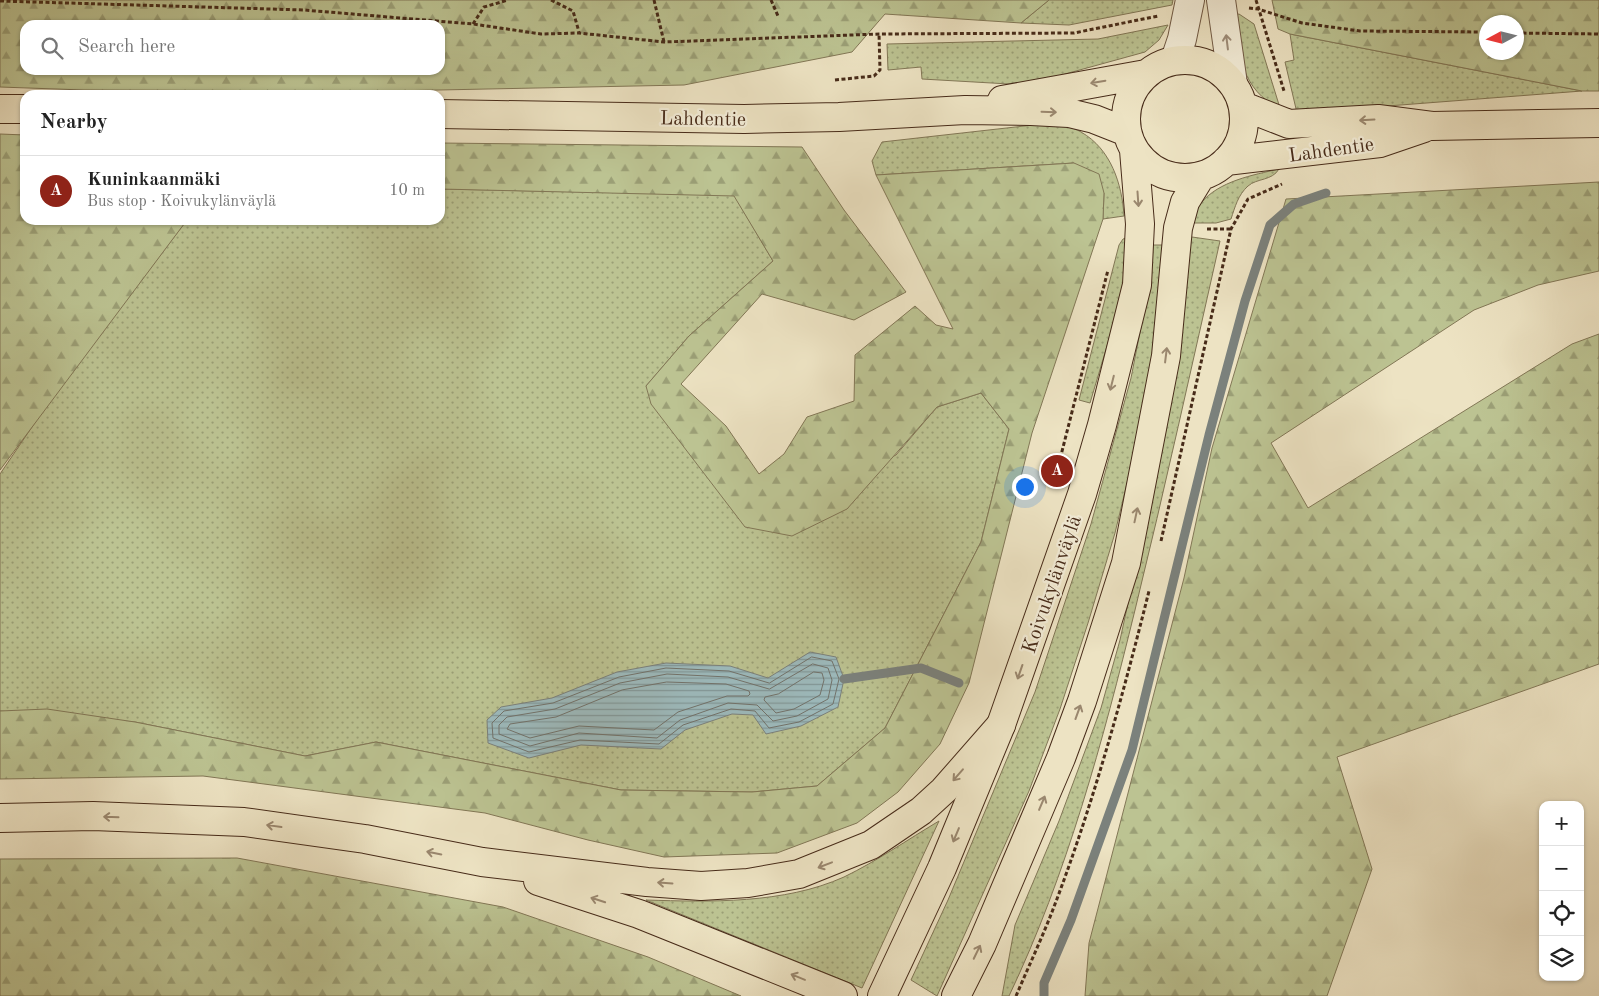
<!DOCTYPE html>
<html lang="en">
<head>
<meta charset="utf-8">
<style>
	body { margin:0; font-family:"Old Standard TT",serif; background:#f6f6f6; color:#222 }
	.controls { position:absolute; right:15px; bottom:15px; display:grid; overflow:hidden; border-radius:10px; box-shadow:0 1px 4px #0004 }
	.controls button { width:45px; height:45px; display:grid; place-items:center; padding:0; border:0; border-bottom:1px solid #e0e0e0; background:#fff; color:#222; font:25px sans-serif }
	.compass { position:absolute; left:1479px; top:15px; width:45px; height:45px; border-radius:50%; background:#fff; box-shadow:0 1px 4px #0004; rotate:263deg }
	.you { position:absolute; left:1024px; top:486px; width:18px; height:18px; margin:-12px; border:4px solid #fff; border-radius:50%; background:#1a73e8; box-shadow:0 0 0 8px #1a73e833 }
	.badge { display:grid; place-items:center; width:32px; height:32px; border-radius:50%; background:#8f2418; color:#fff; font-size:16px; font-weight:700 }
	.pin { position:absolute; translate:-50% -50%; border:2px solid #fff; box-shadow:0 1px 5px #0006 }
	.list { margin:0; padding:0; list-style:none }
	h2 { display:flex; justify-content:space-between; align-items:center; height:65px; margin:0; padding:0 20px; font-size:21px }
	h2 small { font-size:16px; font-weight:400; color:#767676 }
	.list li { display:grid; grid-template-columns:32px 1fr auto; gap:15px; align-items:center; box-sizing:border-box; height:70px; padding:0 20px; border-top:1px solid #e0e0e0 }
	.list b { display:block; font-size:19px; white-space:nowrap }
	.list p { margin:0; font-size:16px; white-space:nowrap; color:#767676 }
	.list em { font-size:16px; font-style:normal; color:#767676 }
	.icon { flex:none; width:28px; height:28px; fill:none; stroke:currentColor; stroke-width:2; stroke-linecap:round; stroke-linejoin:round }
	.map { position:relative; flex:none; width:1599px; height:996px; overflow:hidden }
	.search { position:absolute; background:#fff; box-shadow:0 1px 4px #0004; left:20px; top:20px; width:425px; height:55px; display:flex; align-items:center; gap:12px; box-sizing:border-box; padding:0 18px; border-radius:15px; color:#767676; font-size:19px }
	.panel { position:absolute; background:#fff; box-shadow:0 1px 4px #0004; left:20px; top:90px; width:425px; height:135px; border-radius:15px }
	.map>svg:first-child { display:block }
	.grass { fill:url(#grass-dots); stroke:#827756 }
	.forest { fill:url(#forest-firs); stroke:#827756; fill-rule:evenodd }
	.water { fill:url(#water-rules); stroke:#7b817c }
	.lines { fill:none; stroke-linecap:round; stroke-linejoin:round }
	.shore { stroke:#72736c; stroke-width:1 }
	.stream { stroke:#7b817c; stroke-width:9 }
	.minor-casing { stroke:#705944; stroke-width:30 }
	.major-casing { stroke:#472b19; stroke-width:30 }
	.highway-casing { stroke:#472b19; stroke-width:30 }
	.path { stroke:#472b19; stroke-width:3; stroke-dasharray:4 2.5; stroke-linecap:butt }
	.minor { stroke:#f3edd8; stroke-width:28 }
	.major { stroke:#ede3c3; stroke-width:28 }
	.highway { stroke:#ede3c3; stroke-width:28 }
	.oneway { stroke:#9d8c78 }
	.oneway2 { stroke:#9a876e }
	.labels { text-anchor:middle; stroke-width:4.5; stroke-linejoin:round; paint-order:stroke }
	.street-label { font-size:20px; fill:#472b19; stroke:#f3edd8 }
</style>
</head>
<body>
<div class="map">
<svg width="1599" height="996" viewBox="0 0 1599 996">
	<defs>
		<pattern id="grass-dots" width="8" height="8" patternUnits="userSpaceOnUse" patternTransform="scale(1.25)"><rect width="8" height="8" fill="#bcc392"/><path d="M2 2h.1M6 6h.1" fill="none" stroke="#9b9f76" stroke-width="1.8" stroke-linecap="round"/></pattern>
		<pattern id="forest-firs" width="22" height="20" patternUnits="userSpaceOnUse" patternTransform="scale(1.25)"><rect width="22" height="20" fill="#bcc392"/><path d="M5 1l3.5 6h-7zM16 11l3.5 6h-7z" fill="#9b9f76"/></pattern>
		<pattern id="water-rules" width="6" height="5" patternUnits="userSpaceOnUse" patternTransform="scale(1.25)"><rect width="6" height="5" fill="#9dbbbe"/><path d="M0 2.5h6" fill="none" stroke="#82989a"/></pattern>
	</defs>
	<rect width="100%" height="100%" fill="#ede3c3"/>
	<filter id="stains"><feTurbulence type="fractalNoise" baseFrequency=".004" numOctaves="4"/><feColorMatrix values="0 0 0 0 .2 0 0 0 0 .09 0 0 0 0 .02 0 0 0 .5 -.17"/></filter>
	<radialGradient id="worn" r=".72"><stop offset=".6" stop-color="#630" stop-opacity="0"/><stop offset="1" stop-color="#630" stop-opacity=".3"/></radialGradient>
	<path class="grass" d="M 1049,0 L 1173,0 L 1172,5 L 1069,25 L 1021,23 Z
		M 1239,14 L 1254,24 L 1280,108 C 1241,91 1240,53 1230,16 Z
		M 1168,25 L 1159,40 L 1145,52 L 1036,82 L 1009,84 L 922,79 L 921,67 L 888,70 L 887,44 L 1098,39 Z
		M 1290,34 L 1582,91 L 1297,113 L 1285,62 L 1294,60 Z
		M 1051,123 C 1060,125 1073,127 1081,132 C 1111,149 1122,184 1124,216 L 1103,219 L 1104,193 L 1074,163 L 876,175 L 872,161 L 882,142 Z
		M 1279,169 C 1272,181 1257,178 1248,186 C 1238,195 1235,207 1231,219 L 1216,223 L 1189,223 C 1193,216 1197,208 1201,203 C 1219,181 1253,175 1279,169 Z
		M 440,189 L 734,195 L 773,261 L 689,336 L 646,386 L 746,527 L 896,455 L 937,407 L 981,393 L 1009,429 L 981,542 L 885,728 L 817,786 L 752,792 L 621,790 L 376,742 L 305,756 L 135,722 L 0,711 L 0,474 L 51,399 L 187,220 L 440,220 Z
		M 1185,236 L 1220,241 C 1192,365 1165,488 1135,610 C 1103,741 1067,874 1009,996 L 1002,996 L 1015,925 L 1059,821 L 1101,708 L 1120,640 L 1158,466 Z
		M 1127,238 L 1124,289 L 1090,403 L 1079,400 L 1119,245 L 1123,239 Z
		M 1150,245 L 1164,245 L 1159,324 L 1134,454 L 1115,533 L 1088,623 L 1060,709 L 1029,791 L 937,996 L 911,980 L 948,900 L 1035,692 L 1091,524 L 1131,378 L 1142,322 Z
		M 939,821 L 862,988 L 646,900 C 710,902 784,904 844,877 C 877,861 907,840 939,821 Z"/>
	<path class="forest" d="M 0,0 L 1049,0 L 1021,23 L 885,14 L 852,52 L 684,85 L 390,91 L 84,90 L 0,87 ZM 25,25 L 440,25 L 440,70 L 25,70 Z
		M 1272,0 L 1599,0 L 1599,91 L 1582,91 L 1290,34 L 1278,29 ZM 1486,22 L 1516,22 L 1516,52 L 1486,52 Z
		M 0,134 L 25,135 L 25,220 L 187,220 L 0,470 Z
		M 440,143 L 802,147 L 844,210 L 906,292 L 854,320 L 762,294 L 681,384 L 726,426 L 759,474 L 784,454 L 807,417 L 854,401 L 855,355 L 915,306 L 936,325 L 953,329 L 876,175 L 1074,163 L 1099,174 L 1104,193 L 1103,219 L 1032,433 L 969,683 L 940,744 L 898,792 L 857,823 L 777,853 L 664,857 L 588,840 L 485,813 L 203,776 L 0,779 L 0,711 L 47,709 L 135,722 L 305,756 L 376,742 L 621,790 L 752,792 L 817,786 L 885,728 L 981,542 L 1009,429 L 981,393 L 937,407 L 847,509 L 792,536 L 745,527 L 651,404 L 646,386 L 689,336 L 773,261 L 734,196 L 440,189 Z
		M 1599,182 L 1599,271 L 1538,285 L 1474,310 L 1271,443 L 1308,508 L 1572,344 L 1599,334 L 1599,664 L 1337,757 L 1372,869 L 1327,996 L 1085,996 L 1089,943 L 1184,578 L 1212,448 L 1286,199 Z
		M 237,858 L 503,907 L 648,957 L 741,996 L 0,996 L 0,859 Z"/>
	<path class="water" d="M 810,652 L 836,657 L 844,679 L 838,707 L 801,726 L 766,734 L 753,715 L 732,714 L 685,730 L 661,749 L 581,745 L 529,758 L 488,743 L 487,720 L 501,707 L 552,698 L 617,672 L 666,663 L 730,666 L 768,678 Z"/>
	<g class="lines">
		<path class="shore" d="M 812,657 L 832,661 L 839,679 L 833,704 L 799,722 L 769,728 L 755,711 L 731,709 L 683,725 L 659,744 L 580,740 L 529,752 L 493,738 L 492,723 L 504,711 L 553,703 L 619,677 L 666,668 L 729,671 L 769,683 Z
			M 813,664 L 828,668 L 832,680 L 828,699 L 797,716 L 773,721 L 757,705 L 728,703 L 680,720 L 657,738 L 579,733 L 530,746 L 499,734 L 499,725 L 507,717 L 555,709 L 620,683 L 667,674 L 728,677 L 769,689 Z
			M 814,672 L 822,673 L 824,680 L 820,695 L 794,709 L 776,713 L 764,700 L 765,697 L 778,694 Z
			M 667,682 L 726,684 L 749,691 L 750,694 L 748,696 L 727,696 L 678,712 L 654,730 L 579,726 L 530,738 L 507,729 L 510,724 L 556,717 L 622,690 Z"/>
		<path class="stream" d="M 844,679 L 921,668 L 959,683
			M 1044,996 L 1044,983 L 1071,920 L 1132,750 L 1209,435 L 1245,301 L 1270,225 L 1294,204 L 1326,193"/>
		<g class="minor-casing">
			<path id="minor" d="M 1221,0 L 1233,84
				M 1175,60 L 1182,39 L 1190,0"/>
		</g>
		<g class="major-casing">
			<path id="major" d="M1126 119a59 59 0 1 1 118 0a59 59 0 1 1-118 0Z
				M 1002,100 L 1146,74
				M 1243,106 L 1289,124 L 1378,119 L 1432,126 L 1599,123
				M 0,109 L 25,109
				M 440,114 L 744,119 L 839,117 L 965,110 L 1031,111 L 1069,113 L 1094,119 L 1127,132
				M 1226,161 L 1380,143 L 1424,128
				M 882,996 L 942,868 L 1001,725 L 1082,494 L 1102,425 L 1137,285 L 1140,224 L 1134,150
				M 956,996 L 982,944 L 1061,758 L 1082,701 L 1126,563 L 1166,356 L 1178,228 L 1185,202 L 1201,176"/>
		</g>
		<g class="highway-casing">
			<path id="highway" d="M 0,818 L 93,816 L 244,822 L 365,839 L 482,862 L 647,882 L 701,886 L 748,883 L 799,874 L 871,845 L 921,811 L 944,790 L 1001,725
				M 538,881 L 639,914 L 843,996"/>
		</g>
		<path class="path" d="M 551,0 L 573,11 L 579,32
			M 654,0 L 664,42
			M 771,0 L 778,16
			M 1256,0 L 1284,91
			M 0,1 L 304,10 L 473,24 L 541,34 L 579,33 L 664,42 L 879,34 L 1074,33 L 1158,16
			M 1249,8 L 1258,9 L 1302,23 L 1360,31 L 1486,32
			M 473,24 L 484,7 L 508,0
			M 1516,33 L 1599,34
			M 835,80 L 874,76 L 880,70 L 879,34
			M 1207,229 L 1231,229
			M 1057,471 L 1108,270
			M 1161,541 L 1231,229 L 1248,199 L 1282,184
			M 1016,996 C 1028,968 1041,940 1052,912 C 1092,808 1122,699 1149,591"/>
		<use href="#minor" class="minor"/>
		<use href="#major" class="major"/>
		<use href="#highway" class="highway"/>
	</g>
	<defs><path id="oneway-shaft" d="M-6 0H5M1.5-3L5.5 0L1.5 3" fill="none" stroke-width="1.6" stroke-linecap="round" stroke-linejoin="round" transform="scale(1.25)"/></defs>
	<use class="oneway" href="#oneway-shaft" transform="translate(1227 42) rotate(-97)"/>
	<g class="oneway2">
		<use href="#oneway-shaft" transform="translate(1098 82) rotate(170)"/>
		<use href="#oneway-shaft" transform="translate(1049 112) rotate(2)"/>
		<use href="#oneway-shaft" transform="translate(1367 120) rotate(177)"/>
		<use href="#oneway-shaft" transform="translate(1138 199) rotate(86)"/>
		<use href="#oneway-shaft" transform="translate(1166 355) rotate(-83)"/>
		<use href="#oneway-shaft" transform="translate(1112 383) rotate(104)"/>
		<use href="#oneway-shaft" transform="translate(1136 515) rotate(-78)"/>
		<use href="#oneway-shaft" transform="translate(1020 672) rotate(109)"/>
		<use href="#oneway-shaft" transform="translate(1078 712) rotate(-70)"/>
		<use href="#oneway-shaft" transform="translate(958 775) rotate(131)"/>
		<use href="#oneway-shaft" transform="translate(1042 803) rotate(-67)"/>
		<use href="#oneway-shaft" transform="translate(111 817) rotate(-178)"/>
		<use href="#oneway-shaft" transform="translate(274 826) rotate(-172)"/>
		<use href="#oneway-shaft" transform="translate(956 835) rotate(113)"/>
		<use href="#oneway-shaft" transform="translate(434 853) rotate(-169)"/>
		<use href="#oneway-shaft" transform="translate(825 865) rotate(159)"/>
		<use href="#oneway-shaft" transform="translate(665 883) rotate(-176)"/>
		<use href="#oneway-shaft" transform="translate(598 900) rotate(-162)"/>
		<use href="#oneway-shaft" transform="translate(977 952) rotate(-64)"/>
		<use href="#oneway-shaft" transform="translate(798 977) rotate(-158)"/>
	</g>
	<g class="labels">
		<g class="street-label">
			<text transform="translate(703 118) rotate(1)" y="7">Lahdentie</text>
			<text transform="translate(1331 149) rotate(-8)" y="7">Lahdentie</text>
			<text transform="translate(1051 584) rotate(-71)" y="7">Koivukylänväylä</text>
		</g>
	</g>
	<rect width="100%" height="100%" filter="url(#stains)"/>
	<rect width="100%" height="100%" fill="url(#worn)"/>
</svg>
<div class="controls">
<button>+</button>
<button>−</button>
<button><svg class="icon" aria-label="locate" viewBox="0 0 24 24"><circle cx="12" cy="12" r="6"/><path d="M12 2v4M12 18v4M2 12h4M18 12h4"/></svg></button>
<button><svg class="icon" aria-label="layers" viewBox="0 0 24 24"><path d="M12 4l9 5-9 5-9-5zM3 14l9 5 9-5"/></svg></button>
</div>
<svg class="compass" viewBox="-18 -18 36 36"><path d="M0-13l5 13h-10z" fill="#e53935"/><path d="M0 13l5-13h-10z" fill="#767676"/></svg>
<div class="you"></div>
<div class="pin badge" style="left:1057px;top:471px">A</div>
<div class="search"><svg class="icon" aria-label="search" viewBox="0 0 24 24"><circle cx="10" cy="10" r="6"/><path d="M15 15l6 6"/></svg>Search here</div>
<section class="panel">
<h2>Nearby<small></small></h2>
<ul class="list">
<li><span class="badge">A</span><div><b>Kuninkaanmäki</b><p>Bus stop · Koivukylänväylä</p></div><em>10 m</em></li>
</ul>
</section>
</div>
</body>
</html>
